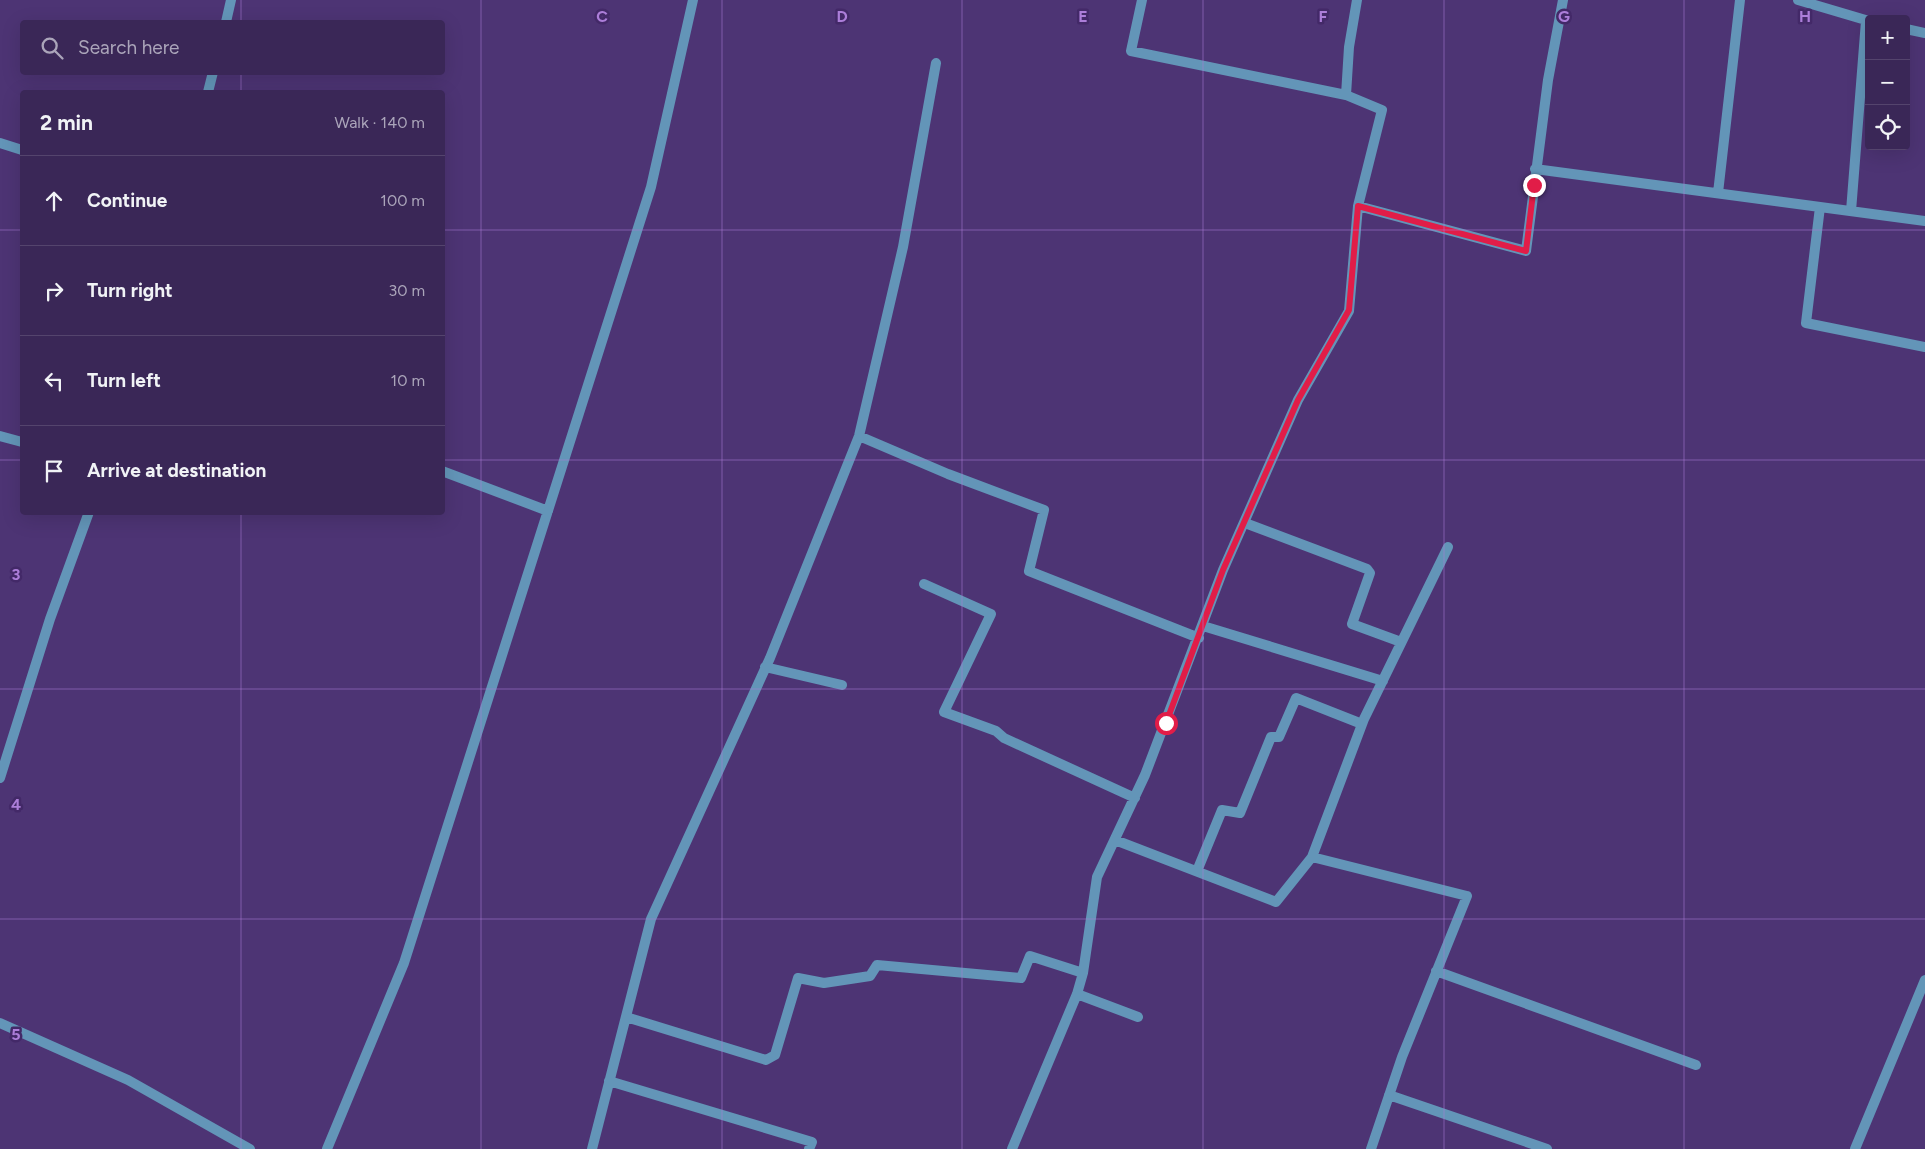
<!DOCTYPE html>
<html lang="en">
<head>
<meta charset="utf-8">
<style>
	body { margin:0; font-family:Figtree,sans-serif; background:#412f5d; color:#f1f3f6 }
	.controls { position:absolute; right:15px; top:15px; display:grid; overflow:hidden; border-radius:5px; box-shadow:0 5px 20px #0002 }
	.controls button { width:45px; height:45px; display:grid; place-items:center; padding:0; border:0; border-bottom:1px solid #54446d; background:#3a2757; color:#f1f3f6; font:25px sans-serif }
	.stop { position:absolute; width:15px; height:15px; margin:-11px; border:4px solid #e11d48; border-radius:50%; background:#fff }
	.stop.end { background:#e11d48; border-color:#fff; box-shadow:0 1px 5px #0008 }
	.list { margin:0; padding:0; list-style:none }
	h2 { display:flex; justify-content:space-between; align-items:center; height:65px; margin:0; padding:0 20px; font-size:21px }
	h2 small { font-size:16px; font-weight:400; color:#aba5ba }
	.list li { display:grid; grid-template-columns:32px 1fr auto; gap:15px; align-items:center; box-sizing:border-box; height:90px; padding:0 20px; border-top:1px solid #54446d }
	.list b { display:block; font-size:19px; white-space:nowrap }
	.list em { font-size:16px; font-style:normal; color:#aba5ba }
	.icon { flex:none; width:28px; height:28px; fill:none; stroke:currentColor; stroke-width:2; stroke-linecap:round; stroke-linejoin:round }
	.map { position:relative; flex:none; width:1925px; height:1149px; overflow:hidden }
	.search { position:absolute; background:#3a2757; box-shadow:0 5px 20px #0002; left:20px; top:20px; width:425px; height:55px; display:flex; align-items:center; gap:12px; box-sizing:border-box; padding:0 18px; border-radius:5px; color:#aba5ba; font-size:19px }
	.panel { position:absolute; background:#3a2757; box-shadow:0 5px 20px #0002; left:20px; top:90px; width:425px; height:425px; border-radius:5px }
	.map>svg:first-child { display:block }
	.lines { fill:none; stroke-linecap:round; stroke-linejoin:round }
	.minor { stroke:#6395b8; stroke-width:10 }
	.route { stroke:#e11d48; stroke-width:6 }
	.grid { fill:none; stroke:#ac7ed9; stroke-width:1; stroke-opacity:0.55 }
	.grid-label { font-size:16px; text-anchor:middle; font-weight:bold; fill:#ac7ed9; stroke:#432968; stroke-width:5; stroke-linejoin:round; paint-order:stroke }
</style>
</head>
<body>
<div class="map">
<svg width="1925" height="1149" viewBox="0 0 1925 1149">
	<rect width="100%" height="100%" fill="#4d3474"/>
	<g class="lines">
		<path class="minor" d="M 1142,0 L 1131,51 L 1346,95
			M 1798,0 L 1869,21
			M 226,22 L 231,0
			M 1906,29 L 1925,33
			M 208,92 L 213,72
			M 0,143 L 22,150
			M 1535,169 L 1925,221
			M 1718,193 L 1740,0
			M 1358,206 L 1526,251 L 1548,80 L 1563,0
			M 1820,207 L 1806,323 L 1925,347
			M 1851,211 L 1866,21
			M 0,436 L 22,442
			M 859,436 L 948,474 L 1044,510 L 1029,571 L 1199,638
			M 442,471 L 548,511
			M 1245,523 L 1367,569 L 1370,573 L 1352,624 L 1401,642
			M 924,584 L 991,614 L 944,712 L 996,731 L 1004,738 L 1135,798
			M 1203,626 L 1383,681
			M 765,667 L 842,685
			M 0,778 L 50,619 L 89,512
			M 1115,840 L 1276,902 L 1312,857
			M 1197,871 L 1222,810 L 1240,813 L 1271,737 L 1279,737 L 1296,698 L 1362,724
			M 1436,971 L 1696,1065
			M 1077,994 L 1138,1017
			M 626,1017 L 766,1060 L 775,1055 L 798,978 L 824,983 L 870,976 L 877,965 L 1021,978 L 1030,956 L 1083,973
			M 0,1023 L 128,1080 L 250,1149
			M 609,1081 L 812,1142 L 809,1149
			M 1389,1095 L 1547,1149
			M 327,1149 L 404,963 L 651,187 L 693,0
			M 592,1149 L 651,919 L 770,658 L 859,436 L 903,247 L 936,63
			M 1012,1149 L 1077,994 L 1083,973 L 1097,877 L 1145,775 L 1223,570 L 1298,400 L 1349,311 L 1358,206 L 1382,110 L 1346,95 L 1349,47 L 1357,0
			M 1371,1149 L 1402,1057 L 1467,896 L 1312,857 L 1364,719 L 1448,547
			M 1855,1149 L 1925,980"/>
	</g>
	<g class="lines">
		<path class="route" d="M 1166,723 L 1223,570 L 1298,400 L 1349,310 L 1358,206 L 1526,251 L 1534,185"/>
	</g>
	<path class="grid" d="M 241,0 L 241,22M 481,0 L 481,1149M 722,0 L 722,1149M 962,0 L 962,1149M 1203,0 L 1203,1149M 1444,0 L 1444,1149M 1684,0 L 1684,1149M 241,72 L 241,92M 0,230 L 22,230M 442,230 L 1925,230M 0,460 L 22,460M 442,460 L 1925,460M 241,512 L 241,1149M 0,689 L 1925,689M 0,919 L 1925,919"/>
	<g class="grid-label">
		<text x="602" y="22">C</text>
		<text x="842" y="22">D</text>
		<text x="1083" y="22">E</text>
		<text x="1323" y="22">F</text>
		<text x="1564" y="22">G</text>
		<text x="1805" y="22">H</text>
		<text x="16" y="580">3</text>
		<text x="16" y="810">4</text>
		<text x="16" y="1040">5</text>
	</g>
</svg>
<div class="controls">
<button>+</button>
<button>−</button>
<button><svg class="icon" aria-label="locate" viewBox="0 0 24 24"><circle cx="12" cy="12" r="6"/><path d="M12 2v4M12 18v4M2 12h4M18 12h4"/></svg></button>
</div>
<div class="stop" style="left:1166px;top:723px"></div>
<div class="stop end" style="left:1534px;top:185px"></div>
<div class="search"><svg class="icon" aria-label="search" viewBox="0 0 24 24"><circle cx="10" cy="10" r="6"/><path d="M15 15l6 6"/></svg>Search here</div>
<section class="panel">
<h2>2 min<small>Walk · 140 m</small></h2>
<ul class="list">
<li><svg class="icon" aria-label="ahead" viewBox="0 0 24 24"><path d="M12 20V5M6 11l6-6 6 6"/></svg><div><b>Continue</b></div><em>100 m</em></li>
<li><svg class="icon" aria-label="right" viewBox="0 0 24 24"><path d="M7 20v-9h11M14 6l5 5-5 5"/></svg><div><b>Turn right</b></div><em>30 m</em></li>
<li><svg class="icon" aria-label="left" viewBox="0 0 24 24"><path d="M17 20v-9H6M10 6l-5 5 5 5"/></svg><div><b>Turn left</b></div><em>10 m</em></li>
<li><svg class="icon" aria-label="arrive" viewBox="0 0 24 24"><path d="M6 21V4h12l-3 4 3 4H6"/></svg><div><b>Arrive at destination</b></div></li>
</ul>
</section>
</div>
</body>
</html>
